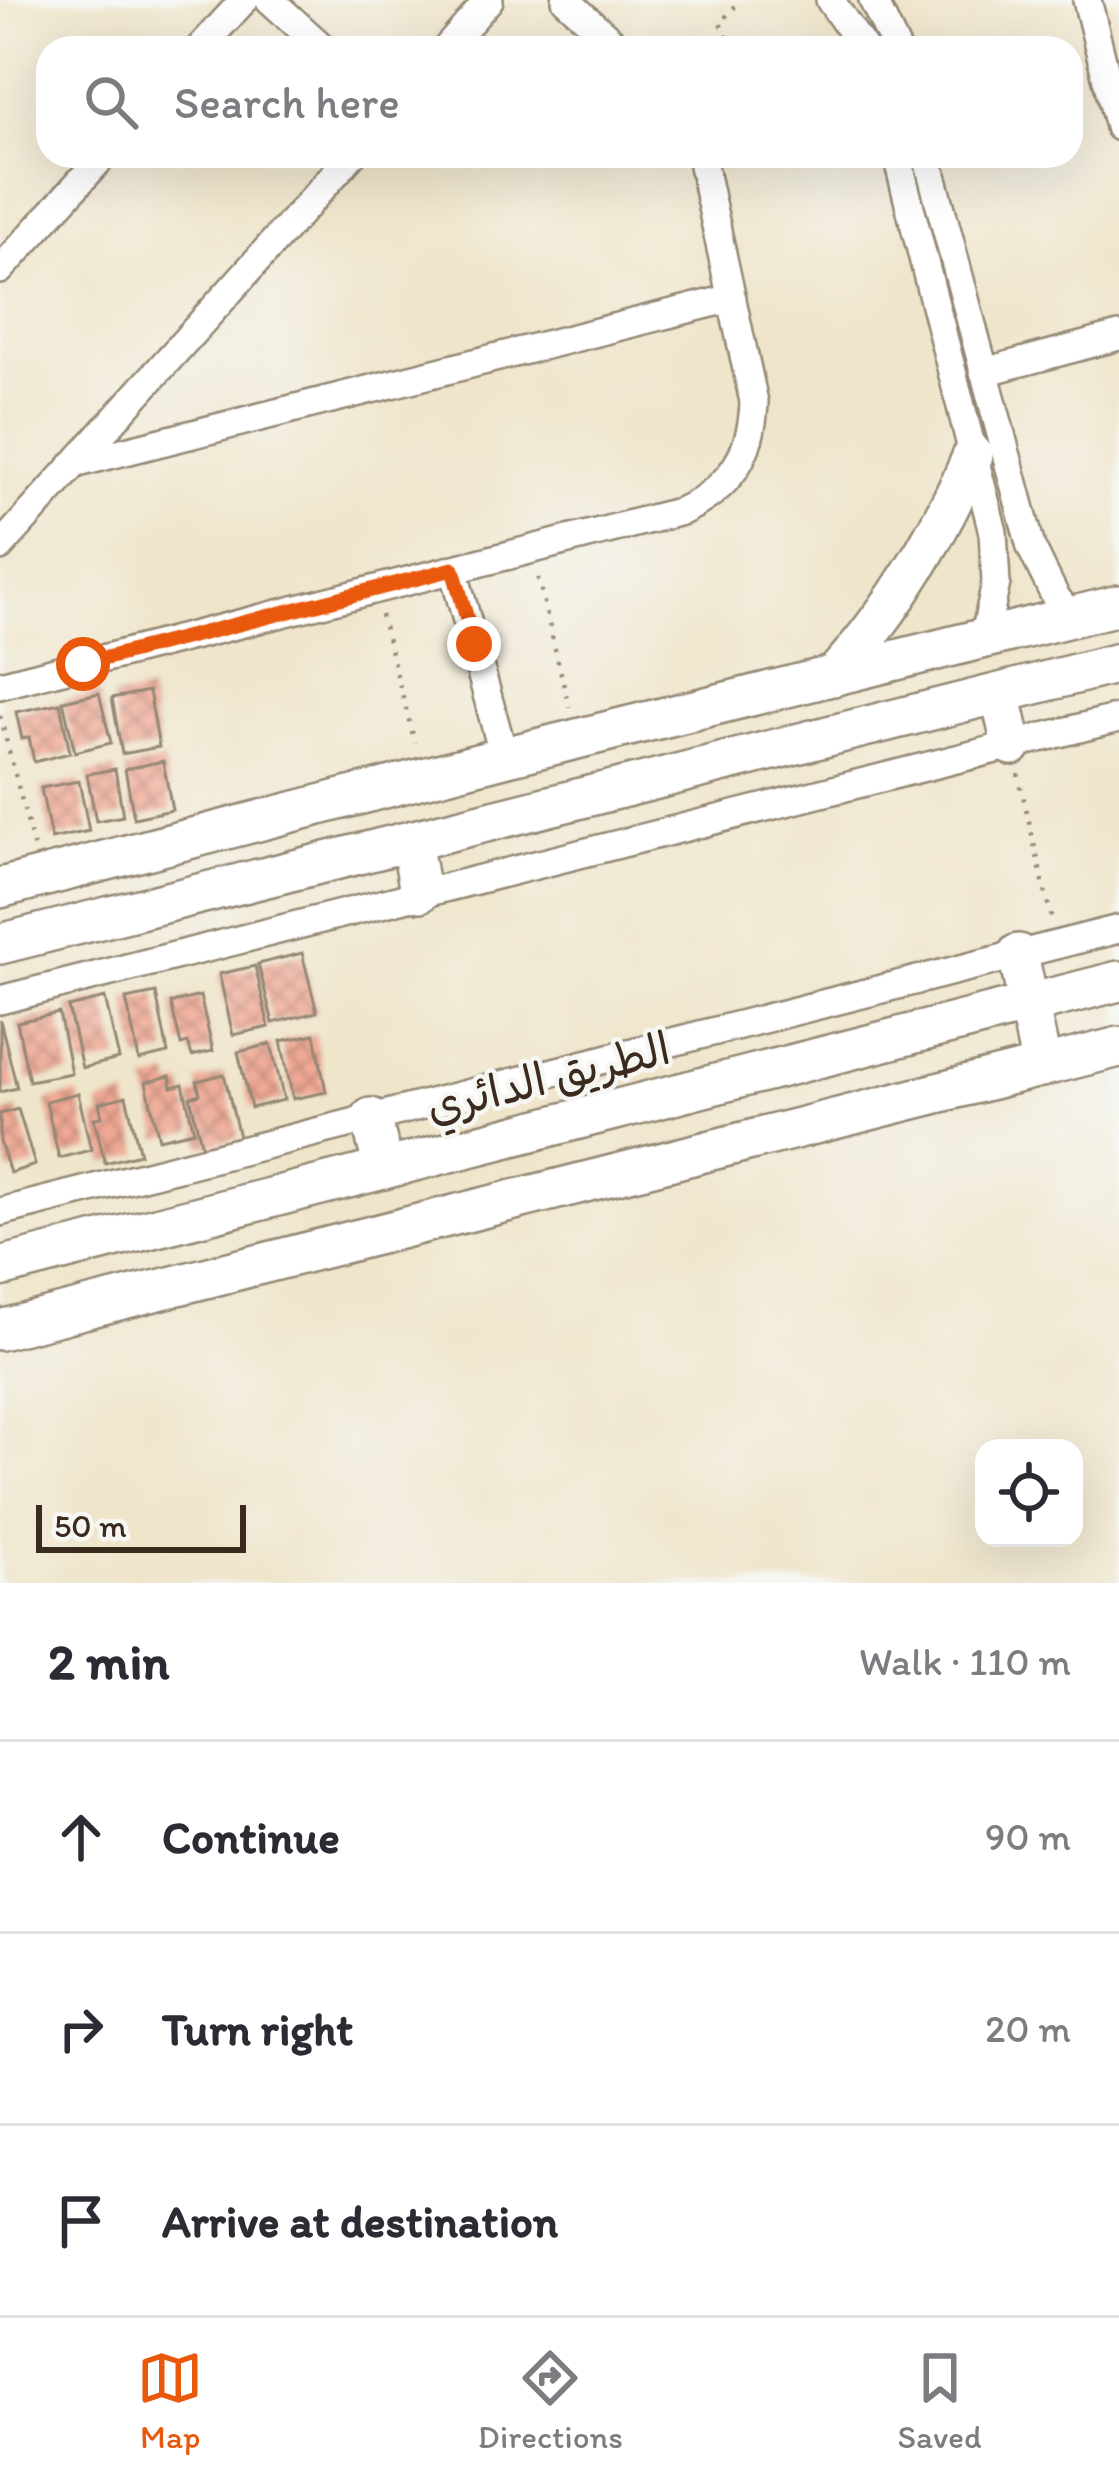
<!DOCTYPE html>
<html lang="en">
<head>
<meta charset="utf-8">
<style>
	body { margin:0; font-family:Itim,"Playpen Sans Arabic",sans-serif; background:#f7f7f7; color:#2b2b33 }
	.controls { position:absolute; right:36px; bottom:36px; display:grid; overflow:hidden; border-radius:24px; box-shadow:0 12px 48px #0002 }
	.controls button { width:108px; height:108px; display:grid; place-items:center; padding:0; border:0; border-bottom:3px solid #e1e1e2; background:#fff; color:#2b2b33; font:60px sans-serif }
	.scale { position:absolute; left:36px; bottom:30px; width:210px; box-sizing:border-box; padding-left:12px; border:6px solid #3b2a1e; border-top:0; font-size:33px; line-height:42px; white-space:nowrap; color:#3b2a1e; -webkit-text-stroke:9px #f6f6f2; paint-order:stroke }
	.stop { position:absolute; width:36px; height:36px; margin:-27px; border:9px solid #ea580c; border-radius:50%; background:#fff }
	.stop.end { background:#ea580c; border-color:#fff; box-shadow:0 3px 12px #0008 }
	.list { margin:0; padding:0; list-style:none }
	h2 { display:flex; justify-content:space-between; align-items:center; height:156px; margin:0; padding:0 48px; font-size:51px }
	h2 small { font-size:39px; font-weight:400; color:#7c7c81 }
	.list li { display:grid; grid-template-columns:78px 1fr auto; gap:36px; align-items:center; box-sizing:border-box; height:192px; padding:0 48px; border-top:3px solid #e1e1e2 }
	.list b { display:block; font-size:45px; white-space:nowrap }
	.list em { font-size:39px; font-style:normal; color:#7c7c81 }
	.icon { flex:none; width:66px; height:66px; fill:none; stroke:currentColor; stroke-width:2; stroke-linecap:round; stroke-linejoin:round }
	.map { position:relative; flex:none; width:1119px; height:1583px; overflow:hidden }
	.search { position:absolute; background:#fff; box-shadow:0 12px 48px #0002; left:36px; right:36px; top:36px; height:132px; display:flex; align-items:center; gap:30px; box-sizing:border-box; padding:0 42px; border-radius:36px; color:#7c7c81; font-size:45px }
	.sheet { height:732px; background:#fff }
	nav { display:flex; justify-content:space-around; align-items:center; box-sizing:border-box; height:168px; border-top:3px solid #e1e1e2; background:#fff; font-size:33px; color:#7c7c81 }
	nav a { display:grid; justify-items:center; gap:6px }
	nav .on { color:#ea580c }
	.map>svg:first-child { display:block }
	.building { fill:url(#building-cross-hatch) }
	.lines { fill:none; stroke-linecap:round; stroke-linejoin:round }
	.street-casing { stroke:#958874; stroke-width:32 }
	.secondary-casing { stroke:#958874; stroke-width:44 }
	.path { stroke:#958874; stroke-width:4.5; stroke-dasharray:3 9; stroke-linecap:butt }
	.street { stroke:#fff; stroke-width:27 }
	.secondary { stroke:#fff; stroke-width:39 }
	.route { stroke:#ea580c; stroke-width:15 }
	.labels { text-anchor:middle; stroke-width:9; stroke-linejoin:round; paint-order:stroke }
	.street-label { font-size:45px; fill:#3b2a1e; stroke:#f6f6f2 }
</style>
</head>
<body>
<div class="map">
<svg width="1119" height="1583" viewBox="0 0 1119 1583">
	<defs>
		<pattern id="building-cross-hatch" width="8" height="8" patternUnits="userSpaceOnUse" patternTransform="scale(3)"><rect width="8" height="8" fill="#f0a995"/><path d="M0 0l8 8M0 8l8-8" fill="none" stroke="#c48a79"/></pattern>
	</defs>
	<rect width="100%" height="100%" fill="#f6f6f2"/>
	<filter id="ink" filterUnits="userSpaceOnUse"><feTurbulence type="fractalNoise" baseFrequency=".00833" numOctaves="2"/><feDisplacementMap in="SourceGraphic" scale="24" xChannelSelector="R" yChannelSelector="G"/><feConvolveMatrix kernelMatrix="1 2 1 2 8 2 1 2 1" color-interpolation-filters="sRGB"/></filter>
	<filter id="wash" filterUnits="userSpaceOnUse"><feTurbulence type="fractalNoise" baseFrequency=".004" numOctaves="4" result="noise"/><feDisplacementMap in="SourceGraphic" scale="48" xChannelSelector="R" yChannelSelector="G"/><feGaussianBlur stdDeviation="2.7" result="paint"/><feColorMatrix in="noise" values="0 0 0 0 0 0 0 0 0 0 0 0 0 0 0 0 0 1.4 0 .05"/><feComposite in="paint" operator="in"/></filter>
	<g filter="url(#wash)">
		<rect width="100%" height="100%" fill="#efe5cb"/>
		<g id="blocks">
			<path class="building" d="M 149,691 L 159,747 L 122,754 L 112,698 Z
				M 99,693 L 111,743 L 75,752 L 63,701 Z
				M 60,703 L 70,753 L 34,762 L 29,737 L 22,739 L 16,712 Z
				M 163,761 L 172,810 L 134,818 L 125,769 Z
				M 115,769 L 123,816 L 96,821 L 87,774 Z
				M 79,781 L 89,831 L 51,839 L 41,788 Z
				M 302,953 L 317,1012 L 273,1023 L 258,964 Z
				M 255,966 L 269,1027 L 233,1035 L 219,974 Z
				M 156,993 L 168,1053 L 139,1060 L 126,999 Z
				M 200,996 L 213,1051 L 192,1056 L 188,1043 L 181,1045 L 171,1003 Z
				M 105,998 L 119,1059 L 82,1068 L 68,1007 Z
				M 59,1013 L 71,1073 L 29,1081 L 17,1022 Z
				M 0,1020 L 17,1088 L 0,1092 Z
				M 315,1034 L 326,1092 L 293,1099 L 281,1041 Z
				M 271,1044 L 284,1100 L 251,1108 L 238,1052 Z
				M 224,1074 L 239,1137 L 202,1147 L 190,1097 L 200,1094 L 197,1081 Z
				M 170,1076 L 172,1087 L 183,1084 L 194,1131 L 159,1139 L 146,1082 Z
				M 78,1093 L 91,1150 L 59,1158 L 46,1101 Z
				M 126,1096 L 140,1154 L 105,1163 L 94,1118 L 102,1117 L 99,1103 Z
				M 18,1109 L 35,1165 L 10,1173 L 0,1141 L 0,1114 Z"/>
		</g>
	</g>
	<g filter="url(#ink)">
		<use href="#blocks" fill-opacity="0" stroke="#958874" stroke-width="3"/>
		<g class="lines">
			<g class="street-casing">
				<path id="street" d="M 270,0 L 323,48
					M 566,0 L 619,48
					M 830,0 L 863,48
					M 873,0 L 896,48
					M 1087,0 L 1119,127
					M 200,48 L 244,0
					M 447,48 L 489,0
					M 897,156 L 993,532 L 996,583 L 984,639
					M 927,156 L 1031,547 L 1055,596 L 1072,618
					M 0,270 L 103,156
					M 984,372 L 1119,336
					M 74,464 L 732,298
					M 0,547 L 351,156
					M 453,569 L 504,757
					M 0,685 L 682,511 C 730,488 752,455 754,402 L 701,156
					M 0,1000 L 1119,718
					M 0,1212 L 1119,929"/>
			</g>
			<g class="secondary-casing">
				<path id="secondary" d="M 834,676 C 894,609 938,538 973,455
					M 1000,693 L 1012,745
					M 411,841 L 420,892
					M 0,888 L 504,757 L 1119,605
					M 0,944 L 1119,663
					M 1018,954 L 1042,1067
					M 371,1118 L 384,1169
					M 0,1267 L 1119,981
					M 0,1330 L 1119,1047"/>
			</g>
			<path class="path" d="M 721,48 L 727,38 L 720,23 L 741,0
				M 538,578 L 569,707
				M 381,615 L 415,743
				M 0,716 L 34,848
				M 1018,774 L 1052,921"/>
			<use href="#street" class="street"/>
			<use href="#secondary" class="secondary"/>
		</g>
	</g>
	<g class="lines" filter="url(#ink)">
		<path class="route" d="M 83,664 L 453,569 L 474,644"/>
	</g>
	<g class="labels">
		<g class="street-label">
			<text transform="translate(548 1077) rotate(-14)" y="16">الطريق الدائري</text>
		</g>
	</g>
</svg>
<div class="controls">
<button><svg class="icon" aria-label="locate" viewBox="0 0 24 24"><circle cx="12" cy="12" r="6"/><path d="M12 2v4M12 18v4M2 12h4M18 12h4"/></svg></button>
</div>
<div class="scale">50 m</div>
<div class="stop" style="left:83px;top:664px"></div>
<div class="stop end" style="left:474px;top:644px"></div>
<div class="search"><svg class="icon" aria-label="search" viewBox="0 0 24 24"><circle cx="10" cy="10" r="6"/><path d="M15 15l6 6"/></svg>Search here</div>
</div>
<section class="sheet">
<h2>2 min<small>Walk · 110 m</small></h2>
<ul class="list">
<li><svg class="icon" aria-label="ahead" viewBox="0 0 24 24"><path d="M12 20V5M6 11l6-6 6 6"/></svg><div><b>Continue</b></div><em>90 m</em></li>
<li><svg class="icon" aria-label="right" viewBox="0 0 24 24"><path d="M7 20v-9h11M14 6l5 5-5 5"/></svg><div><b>Turn right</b></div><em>20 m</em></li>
<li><svg class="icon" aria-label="arrive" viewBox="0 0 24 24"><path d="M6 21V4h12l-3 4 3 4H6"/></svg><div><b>Arrive at destination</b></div></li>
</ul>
</section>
<nav>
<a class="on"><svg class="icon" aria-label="map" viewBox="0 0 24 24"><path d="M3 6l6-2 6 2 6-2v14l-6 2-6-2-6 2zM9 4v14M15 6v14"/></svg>Map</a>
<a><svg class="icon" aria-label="directions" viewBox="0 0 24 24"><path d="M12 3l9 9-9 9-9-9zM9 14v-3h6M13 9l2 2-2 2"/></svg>Directions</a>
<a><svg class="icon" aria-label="saved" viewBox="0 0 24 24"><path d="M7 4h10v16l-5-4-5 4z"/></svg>Saved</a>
</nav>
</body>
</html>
